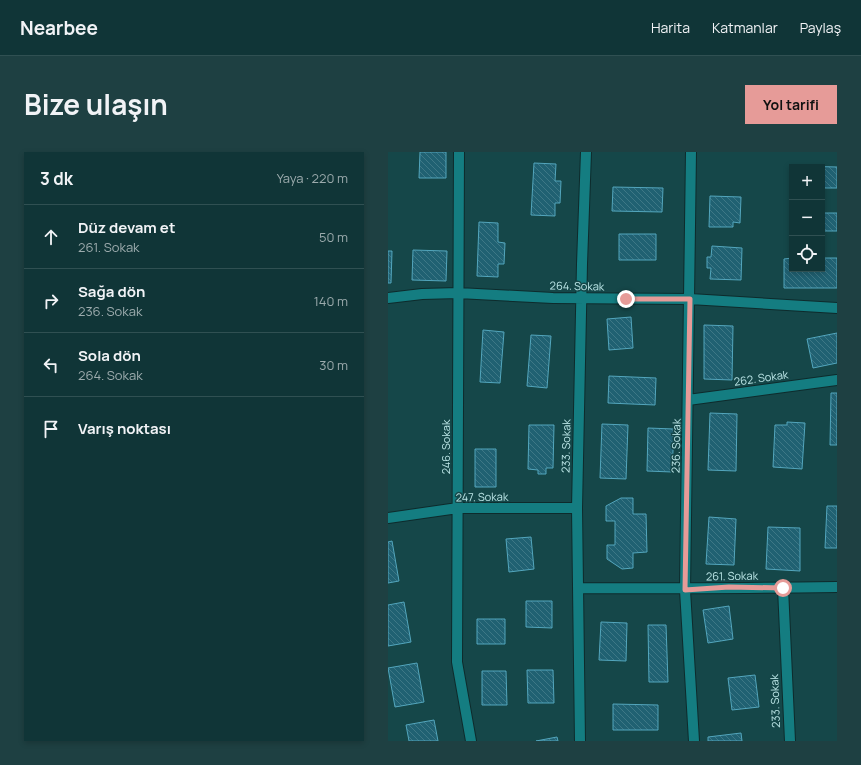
<!DOCTYPE html>
<html lang="tr">
<head>
<meta charset="utf-8">
<style>
	body { margin:0; font-family:Manrope,sans-serif; background:#1e4042; color:#f1f3f6 }
	.controls { position:absolute; right:12px; top:12px; display:grid; overflow:hidden; border-radius:0px; box-shadow:0 2px 6px #0003 }
	.controls button { width:36px; height:36px; display:grid; place-items:center; padding:0; border:0; border-bottom:1px solid #305052; background:#103537; color:#f1f3f6; font:20px sans-serif }
	.stop { position:absolute; width:12px; height:12px; margin:-9px; border:3px solid #e69b98; border-radius:50%; background:#fff }
	.stop.end { background:#e69b98; border-color:#fff; box-shadow:0 1px 4px #0008 }
	.list { margin:0; padding:0; list-style:none }
	h2 { display:flex; justify-content:space-between; align-items:center; height:52px; margin:0; padding:0 16px; font-size:17px }
	h2 small { font-size:13px; font-weight:400; color:#9cabad }
	.list li { display:grid; grid-template-columns:26px 1fr auto; gap:12px; align-items:center; box-sizing:border-box; height:64px; padding:0 16px; border-top:1px solid #305052 }
	.list b { display:block; font-size:15px; white-space:nowrap }
	.list p { margin:0; font-size:13px; white-space:nowrap; color:#9cabad }
	.list em { font-size:13px; font-style:normal; color:#9cabad }
	.icon { flex:none; width:22px; height:22px; fill:none; stroke:currentColor; stroke-width:2; stroke-linecap:round; stroke-linejoin:round }
	.map { position:relative; flex:none; width:449px; height:589px; overflow:hidden; border-radius:0px }
	header { display:flex; align-items:center; gap:24px; box-sizing:border-box; height:56px; padding:0 20px; background:#103537; border-bottom:1px solid #305052 }
	header strong { font-size:19px }
	nav { display:flex; gap:22px; margin-inline-start:auto; font-size:14px }
	.intro { display:flex; align-items:center; justify-content:space-between; box-sizing:border-box; height:96px; padding:0 24px }
	h1 { margin:0; font-size:28px }
	.button { padding:10px 18px; border-radius:0px; background:#e69b98; color:#111; font-size:14px; font-weight:700 }
	main { display:flex; gap:24px; padding:0 24px }
	aside { flex:1; background:#103537; border-radius:0px; box-shadow:0 2px 6px #0003 }
	.map>svg:first-child { display:block }
	.building { fill:url(#building-back-hatch); stroke:#53a6bd }
	.lines { fill:none; stroke-linecap:round; stroke-linejoin:round }
	.minor-casing { stroke:#0e2b2c; stroke-width:12 }
	.minor { stroke:#147d81; stroke-width:10 }
	.route { stroke:#e69b98; stroke-width:5 }
	.labels { text-anchor:middle; stroke-width:3; stroke-linejoin:round; paint-order:stroke }
	.street-label { font-size:11px; fill:#bbe5e6; stroke:#154749 }
</style>
</head>
<body>
<header>
<strong>Nearbee</strong>
<nav><a>Harita</a><a>Katmanlar</a><a>Paylaş</a></nav>
</header>
<div class="intro"><h1>Bize ulaşın</h1><a class="button">Yol tarifi</a></div>
<main>
<aside>
<h2>3 dk<small>Yaya · 220 m</small></h2>
<ul class="list">
<li><svg class="icon" aria-label="ahead" viewBox="0 0 24 24"><path d="M12 20V5M6 11l6-6 6 6"/></svg><div><b>Düz devam et</b><p>261. Sokak</p></div><em>50 m</em></li>
<li><svg class="icon" aria-label="right" viewBox="0 0 24 24"><path d="M7 20v-9h11M14 6l5 5-5 5"/></svg><div><b>Sağa dön</b><p>236. Sokak</p></div><em>140 m</em></li>
<li><svg class="icon" aria-label="left" viewBox="0 0 24 24"><path d="M17 20v-9H6M10 6l-5 5 5 5"/></svg><div><b>Sola dön</b><p>264. Sokak</p></div><em>30 m</em></li>
<li><svg class="icon" aria-label="arrive" viewBox="0 0 24 24"><path d="M6 21V4h12l-3 4 3 4H6"/></svg><div><b>Varış noktası</b></div></li>
</ul>
</aside>
<div class="map">
<svg width="449" height="589" viewBox="0 0 449 589">
	<defs>
		<pattern id="building-back-hatch" width="6" height="6" patternUnits="userSpaceOnUse"><rect width="6" height="6" fill="#206172"/><path d="M-1 5l2 2M0 0l6 6M5-1l2 2" fill="none" stroke="#3e7886"/></pattern>
	</defs>
	<rect width="100%" height="100%" fill="#154749"/>
	<path class="building" d="M 32,0 L 58,0 L 58,26 L 31,26 Z
		M 146,11 L 168,12 L 167,29 L 173,29 L 172,51 L 167,51 L 167,64 L 143,63 Z
		M 411,14 L 449,15 L 449,36 L 434,36 L 434,15 Z
		M 225,35 L 275,36 L 274,60 L 224,59 Z
		M 322,44 L 353,45 L 352,71 L 345,70 L 345,75 L 321,75 Z
		M 434,61 L 449,61 L 449,79 L 434,79 Z
		M 91,70 L 110,71 L 110,90 L 117,91 L 116,112 L 110,112 L 110,125 L 89,124 Z
		M 231,82 L 268,82 L 268,108 L 231,108 Z
		M 324,94 L 354,96 L 353,128 L 322,127 L 323,116 L 319,116 L 319,105 L 323,105 Z
		M 25,98 L 59,99 L 58,129 L 24,128 Z
		M 0,99 L 4,99 L 3,131 L 0,131 Z
		M 404,106 L 404,117 L 434,117 L 434,106 L 449,106 L 449,136 L 396,136 L 396,107 Z
		M 243,165 L 245,196 L 221,198 L 219,167 Z
		M 316,173 L 345,174 L 344,228 L 316,227 Z
		M 95,178 L 116,180 L 112,231 L 92,230 Z
		M 449,181 L 449,211 L 425,216 L 419,187 Z
		M 143,183 L 163,184 L 159,236 L 139,234 Z
		M 221,224 L 268,226 L 267,253 L 220,251 Z
		M 443,241 L 449,241 L 449,293 L 442,293 Z
		M 322,261 L 349,262 L 348,319 L 320,318 Z
		M 399,270 L 417,271 L 414,317 L 385,315 L 387,273 L 399,273 Z
		M 214,272 L 240,273 L 238,327 L 212,326 Z
		M 141,273 L 166,273 L 165,316 L 158,316 L 158,322 L 150,322 L 150,318 L 140,317 Z
		M 260,276 L 286,277 L 284,320 L 259,319 Z
		M 87,297 L 108,297 L 108,335 L 87,335 Z
		M 233,346 L 245,346 L 245,362 L 258,362 L 259,400 L 245,401 L 245,416 L 234,417 L 219,407 L 219,393 L 227,393 L 227,369 L 218,369 L 218,354 Z
		M 439,354 L 449,354 L 449,396 L 437,396 Z
		M 321,365 L 348,367 L 346,413 L 318,412 Z
		M 380,375 L 412,376 L 412,419 L 378,417 Z
		M 143,385 L 146,417 L 121,420 L 118,387 Z
		M 4,389 L 11,429 L 0,431 L 0,390 Z
		M 138,449 L 164,449 L 164,476 L 138,475 Z
		M 16,450 L 23,490 L 0,494 L 0,453 Z
		M 341,454 L 345,487 L 320,491 L 315,458 Z
		M 89,467 L 117,467 L 117,492 L 89,492 Z
		M 213,470 L 239,471 L 238,509 L 211,508 Z
		M 260,473 L 278,473 L 280,530 L 261,530 Z
		M 29,511 L 36,550 L 7,555 L 0,516 Z
		M 139,518 L 165,518 L 166,551 L 140,551 Z
		M 94,519 L 118,519 L 119,553 L 94,553 Z
		M 367,523 L 371,555 L 344,558 L 340,526 Z
		M 225,552 L 270,553 L 270,578 L 225,578 Z
		M 46,568 L 50,589 L 21,589 L 18,573 Z
		M 353,581 L 354,589 L 320,589 L 320,585 Z
		M 169,585 L 170,589 L 148,589 Z"/>
	<g class="lines">
		<g class="minor-casing">
			<path id="minor" d="M 71,0 L 69,510 L 83,589
				M 303,0 L 297,438 L 306,589
				M 0,146 L 34,142 L 70,141 L 165,146 L 302,147 L 449,156
				M 300,248 L 449,228
				M 0,366 L 70,356 L 189,356
				M 191,436 C 277,437 363,436 449,435
				M 395,436 L 402,589
				M 192,589 L 189,356 L 194,112 L 198,0"/>
		</g>
		<use href="#minor" class="minor"/>
	</g>
	<g class="lines">
		<path class="route" d="M 238,147 L 302,147 L 297,438 L 341,435 L 395,436"/>
	</g>
	<g class="labels">
		<g class="street-label">
			<text transform="translate(189 134) rotate(1)" y="4">264. Sokak</text>
			<text transform="translate(373 226) rotate(-8)" y="4">262. Sokak</text>
			<text transform="translate(178 294) rotate(-89)" y="4">233. Sokak</text>
			<text transform="translate(288 294) rotate(-89)" y="4">236. Sokak</text>
			<text transform="translate(58 295) rotate(-90)" y="4">246. Sokak</text>
			<text transform="translate(94 345) rotate(-1)" y="4">247. Sokak</text>
			<text transform="translate(344 424) rotate(-1)" y="4">261. Sokak</text>
			<text transform="translate(387 549) rotate(-92)" y="4">233. Sokak</text>
		</g>
	</g>
</svg>
<div class="controls">
<button>+</button>
<button>−</button>
<button><svg class="icon" aria-label="locate" viewBox="0 0 24 24"><circle cx="12" cy="12" r="6"/><path d="M12 2v4M12 18v4M2 12h4M18 12h4"/></svg></button>
</div>
<div class="stop" style="left:395px;top:436px"></div>
<div class="stop end" style="left:238px;top:147px"></div>
</div>
</main>
</body>
</html>
